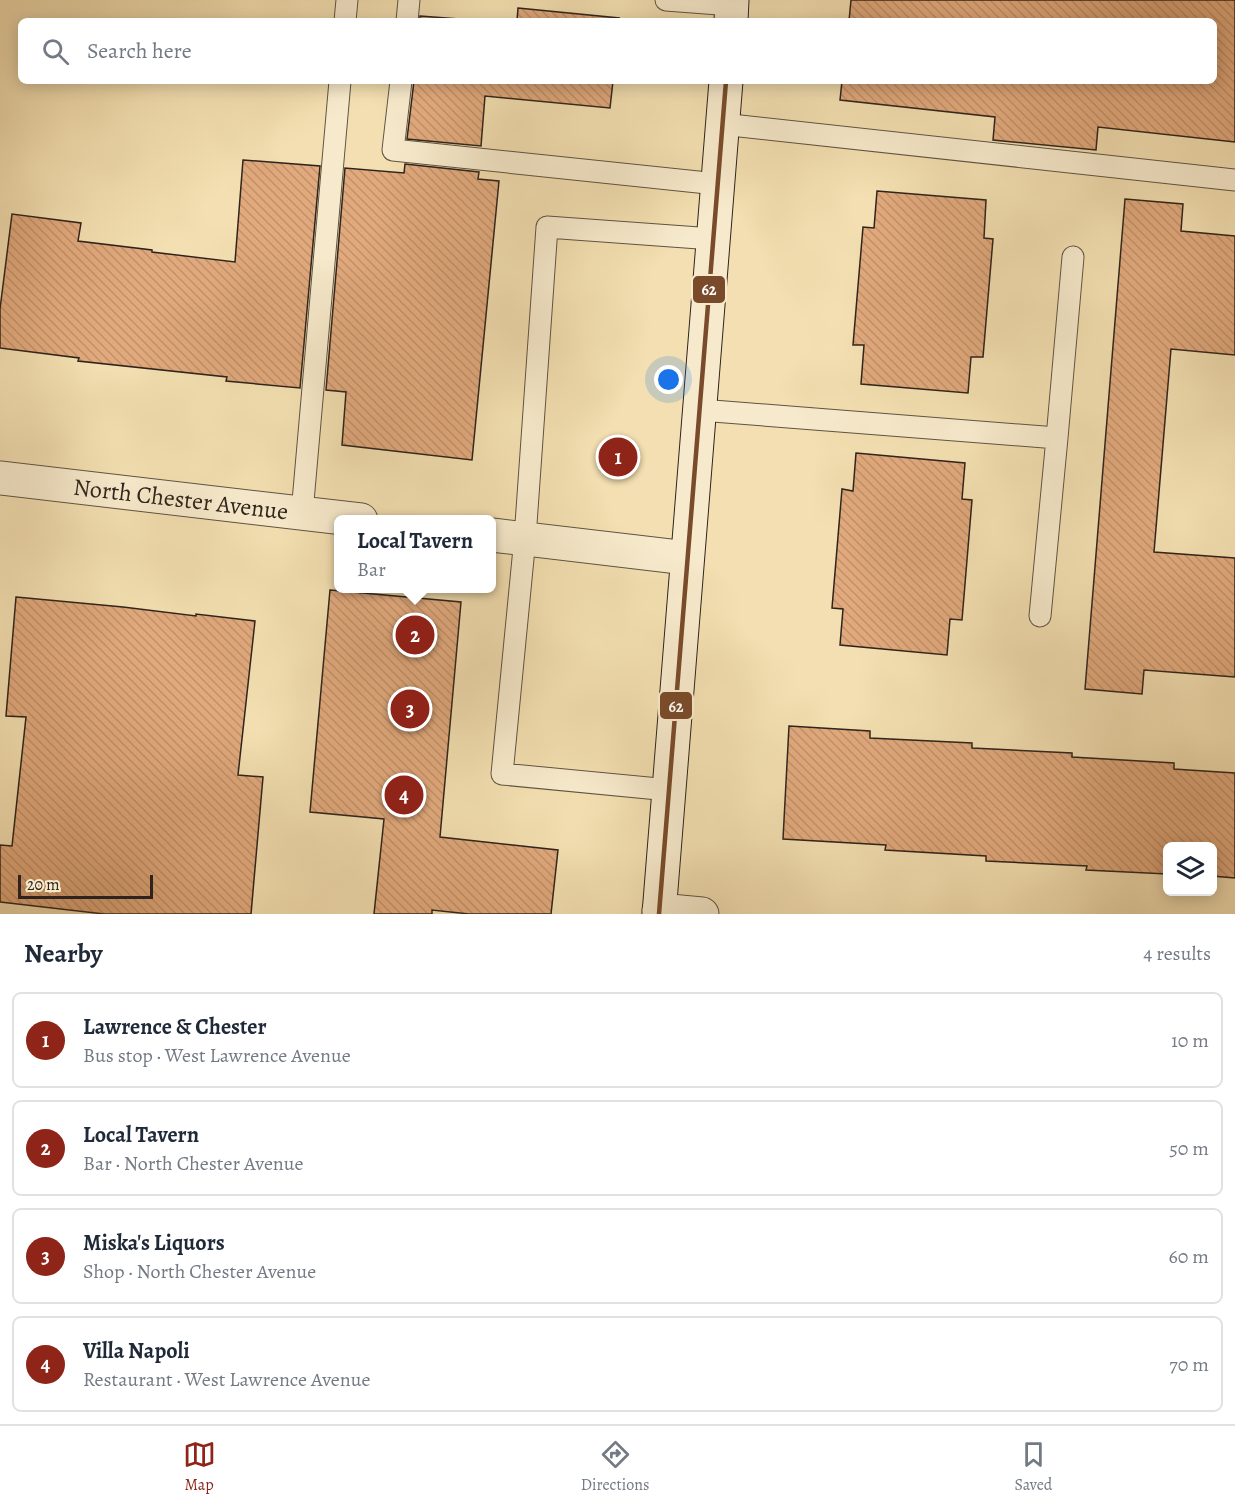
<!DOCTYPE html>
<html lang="en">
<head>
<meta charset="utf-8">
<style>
	body { margin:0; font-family:Alegreya,serif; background:#f2f2f3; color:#1f2937 }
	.controls { position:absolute; right:18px; bottom:18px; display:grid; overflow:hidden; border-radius:9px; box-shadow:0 3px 15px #0003 }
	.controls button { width:54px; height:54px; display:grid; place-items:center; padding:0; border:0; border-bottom:2px solid #e0e1e3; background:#fff; color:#1f2937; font:30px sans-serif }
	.scale { position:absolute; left:18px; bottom:15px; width:135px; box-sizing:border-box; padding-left:6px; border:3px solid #2e241d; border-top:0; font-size:16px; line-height:21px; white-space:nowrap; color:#2e241d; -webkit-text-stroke:4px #f7eacc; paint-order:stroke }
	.you { position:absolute; left:669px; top:380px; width:21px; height:21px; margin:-15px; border:4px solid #fff; border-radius:50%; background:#1a73e8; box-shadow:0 0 0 9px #1a73e833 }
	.badge { display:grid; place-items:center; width:39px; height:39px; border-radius:50%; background:#8f2418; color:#fff; font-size:20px; font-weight:700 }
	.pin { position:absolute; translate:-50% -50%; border:3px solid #fff; box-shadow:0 2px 6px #0006 }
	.popup { position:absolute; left:334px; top:515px; width:162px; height:78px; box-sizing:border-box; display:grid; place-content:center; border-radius:9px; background:#fff; filter:drop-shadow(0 2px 4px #0005); font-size:20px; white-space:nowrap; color:#747a83 }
	.popup b { font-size:22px; color:#1f2937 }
	.popup::after { content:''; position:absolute; left:50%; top:100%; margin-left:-12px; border:12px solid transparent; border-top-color:#fff }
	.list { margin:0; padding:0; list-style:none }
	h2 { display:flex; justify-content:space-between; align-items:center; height:78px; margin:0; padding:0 24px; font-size:26px }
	h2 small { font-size:20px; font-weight:400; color:#747a83 }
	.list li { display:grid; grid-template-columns:39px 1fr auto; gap:18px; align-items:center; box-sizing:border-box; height:96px; margin:0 12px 12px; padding:0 12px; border:2px solid #e0e1e3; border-radius:9px }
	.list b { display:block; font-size:22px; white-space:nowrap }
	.list p { margin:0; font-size:20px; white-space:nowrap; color:#747a83 }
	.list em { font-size:20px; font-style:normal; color:#747a83 }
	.icon { flex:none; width:33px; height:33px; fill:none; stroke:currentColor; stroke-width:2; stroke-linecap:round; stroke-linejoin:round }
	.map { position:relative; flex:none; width:1235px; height:914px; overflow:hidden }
	.search { position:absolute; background:#fff; box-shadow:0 3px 15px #0003; left:18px; right:18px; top:18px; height:66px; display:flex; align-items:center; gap:15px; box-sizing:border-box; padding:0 21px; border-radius:9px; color:#747a83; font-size:22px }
	.sheet { height:510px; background:#fff }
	nav { display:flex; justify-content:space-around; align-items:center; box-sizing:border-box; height:84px; border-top:2px solid #e0e1e3; background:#fff; font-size:16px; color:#747a83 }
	nav a { display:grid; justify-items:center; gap:3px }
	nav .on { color:#8f2418 }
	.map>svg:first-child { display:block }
	.building { fill:url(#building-back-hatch); stroke:#2e241d; stroke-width:1.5 }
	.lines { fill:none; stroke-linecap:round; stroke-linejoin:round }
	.lane-casing { stroke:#5f5342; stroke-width:23 }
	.street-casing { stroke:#5f5342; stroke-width:35 }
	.secondary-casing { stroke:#2e241d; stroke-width:35 }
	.lane { stroke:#f7eacc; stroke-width:21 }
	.street { stroke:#f7eacc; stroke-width:33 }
	.secondary { stroke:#f7eacc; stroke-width:33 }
	.bus-1-casing { stroke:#f7eacc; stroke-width:9 }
	.bus-1 { stroke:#7a4b2a; stroke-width:4.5 }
	.labels { text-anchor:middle; stroke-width:6; stroke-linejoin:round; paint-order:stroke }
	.street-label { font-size:24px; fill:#2e241d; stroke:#f7eacc }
	.line-badge { stroke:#f7eacc; stroke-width:2 }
	.badge-label { font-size:16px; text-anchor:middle; font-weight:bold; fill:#fff }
</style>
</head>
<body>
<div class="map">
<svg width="1235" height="914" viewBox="0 0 1235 914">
	<defs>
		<pattern id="building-back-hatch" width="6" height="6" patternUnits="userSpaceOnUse" patternTransform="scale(1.5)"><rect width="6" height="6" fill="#e1a97c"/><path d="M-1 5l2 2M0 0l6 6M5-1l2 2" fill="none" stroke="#c1916b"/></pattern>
	</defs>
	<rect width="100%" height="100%" fill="#f3dfb1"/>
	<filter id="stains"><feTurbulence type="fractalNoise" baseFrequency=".00333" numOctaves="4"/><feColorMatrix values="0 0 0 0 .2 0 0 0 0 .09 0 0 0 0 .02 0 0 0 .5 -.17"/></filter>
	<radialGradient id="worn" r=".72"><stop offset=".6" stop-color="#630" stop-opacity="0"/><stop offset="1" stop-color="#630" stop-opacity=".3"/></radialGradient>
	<path class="building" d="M 851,0 L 1235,0 L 1235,142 L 1098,127 L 1096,150 L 993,140 L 995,117 L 840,100 L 842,81 L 1214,81 L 1214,21 L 849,21 Z
		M 518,8 L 619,18 L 618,21 L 517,21 Z
		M 420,16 L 486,21 L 420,21 Z
		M 414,81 L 613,81 L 610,108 L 485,96 L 481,146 L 407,139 Z
		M 243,160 L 320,166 L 300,388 L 226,381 L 227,377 L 78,361 L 79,358 L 0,348 L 0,309 L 12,214 L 81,223 L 78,241 L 152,250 L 152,252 L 235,262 Z
		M 405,164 L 479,172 L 478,179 L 499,181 L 472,460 L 342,445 L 346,392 L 326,390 L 345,168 L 404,173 Z
		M 877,191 L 986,200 L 984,238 L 993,239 L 983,357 L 971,357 L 968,393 L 861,384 L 864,345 L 853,345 L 863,227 L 874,228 Z
		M 1125,199 L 1183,204 L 1181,231 L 1235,236 L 1235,355 L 1171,349 L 1154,552 L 1235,558 L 1235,677 L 1144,670 L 1142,694 L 1085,689 Z
		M 856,453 L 965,463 L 962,499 L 972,500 L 962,620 L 950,619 L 947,655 L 840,645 L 843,609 L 832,608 L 842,489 L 853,491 Z
		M 330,590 L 461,602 L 440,837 L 558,850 L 551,914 L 469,914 L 432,910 L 432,914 L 374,914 L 384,819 L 310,812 Z
		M 16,597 L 123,607 L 196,616 L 196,614 L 255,621 L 238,775 L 263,777 L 251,914 L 104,914 L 0,902 L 0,845 L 12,846 L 26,717 L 6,716 Z
		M 789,726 L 870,731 L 870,738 L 972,743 L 972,748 L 1072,753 L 1072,757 L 1174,763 L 1174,769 L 1235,773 L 1235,878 L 1212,876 L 1212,846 L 1167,846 L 1167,874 L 1086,870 L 1087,866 L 986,861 L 986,856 L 885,850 L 886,845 L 783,839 Z"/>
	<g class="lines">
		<g class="lane-casing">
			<path id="lane" d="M 666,0 L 732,5
				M 345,21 L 347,0
				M 407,21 L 409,0
				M 401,81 L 393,150 L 717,184
				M 722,124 L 1235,180
				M 700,410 L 1057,438 L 1040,616
				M 1057,438 L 1073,257
				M 302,513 L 340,81
				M 669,790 L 502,774 L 525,538 L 547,227 L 713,239"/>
		</g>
		<g class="street-casing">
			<g id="street">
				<path id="s1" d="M 0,478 L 361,520"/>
				<path d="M 492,535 L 687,558"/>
				<path d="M 659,910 L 702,914"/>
			</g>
		</g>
		<g class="secondary-casing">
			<path id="secondary" d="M 731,21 L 732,0
				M 659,914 L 726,81"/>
		</g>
		<use href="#lane" class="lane"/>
		<use href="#street" class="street"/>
		<use href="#secondary" class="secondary"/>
		<g class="bus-1-casing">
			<path id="bus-1" d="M 659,914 L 726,81"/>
		</g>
		<use href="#bus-1" class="bus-1"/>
	</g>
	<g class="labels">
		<g class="street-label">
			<text dy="8" stroke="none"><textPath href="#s1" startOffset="182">North Chester Avenue</textPath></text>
		</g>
	</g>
	<g class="line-badge">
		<rect x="692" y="275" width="34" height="29" rx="6" fill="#7a4b2a"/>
		<rect x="659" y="691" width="34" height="29" rx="6" fill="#7a4b2a"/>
	</g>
	<g class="badge-label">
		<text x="709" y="295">62</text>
		<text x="676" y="712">62</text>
	</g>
	<rect width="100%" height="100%" filter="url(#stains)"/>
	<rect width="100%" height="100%" fill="url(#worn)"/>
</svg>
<div class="controls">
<button><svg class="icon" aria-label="layers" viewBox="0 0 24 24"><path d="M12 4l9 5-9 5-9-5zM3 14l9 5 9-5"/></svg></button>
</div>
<div class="scale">20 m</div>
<div class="you"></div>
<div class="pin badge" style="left:618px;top:457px">1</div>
<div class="pin badge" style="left:415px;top:635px">2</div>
<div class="popup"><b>Local Tavern</b>Bar</div>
<div class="pin badge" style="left:410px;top:709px">3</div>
<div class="pin badge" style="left:404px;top:795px">4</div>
<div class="search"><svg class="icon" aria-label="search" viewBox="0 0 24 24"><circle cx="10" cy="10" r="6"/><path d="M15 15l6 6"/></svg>Search here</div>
</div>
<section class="sheet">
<h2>Nearby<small>4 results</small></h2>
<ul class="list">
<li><span class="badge">1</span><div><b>Lawrence &amp; Chester</b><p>Bus stop · West Lawrence Avenue</p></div><em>10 m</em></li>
<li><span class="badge">2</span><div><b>Local Tavern</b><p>Bar · North Chester Avenue</p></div><em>50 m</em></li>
<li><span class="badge">3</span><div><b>Miska's Liquors</b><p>Shop · North Chester Avenue</p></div><em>60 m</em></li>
<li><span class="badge">4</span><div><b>Villa Napoli</b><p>Restaurant · West Lawrence Avenue</p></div><em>70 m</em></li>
</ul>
</section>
<nav>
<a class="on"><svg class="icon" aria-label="map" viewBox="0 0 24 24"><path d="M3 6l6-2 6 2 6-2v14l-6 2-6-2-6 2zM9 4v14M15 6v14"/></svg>Map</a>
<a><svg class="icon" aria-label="directions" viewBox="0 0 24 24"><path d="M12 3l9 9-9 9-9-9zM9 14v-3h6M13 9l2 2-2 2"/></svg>Directions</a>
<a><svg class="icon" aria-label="saved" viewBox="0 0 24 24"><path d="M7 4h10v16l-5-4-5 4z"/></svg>Saved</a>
</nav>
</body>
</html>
